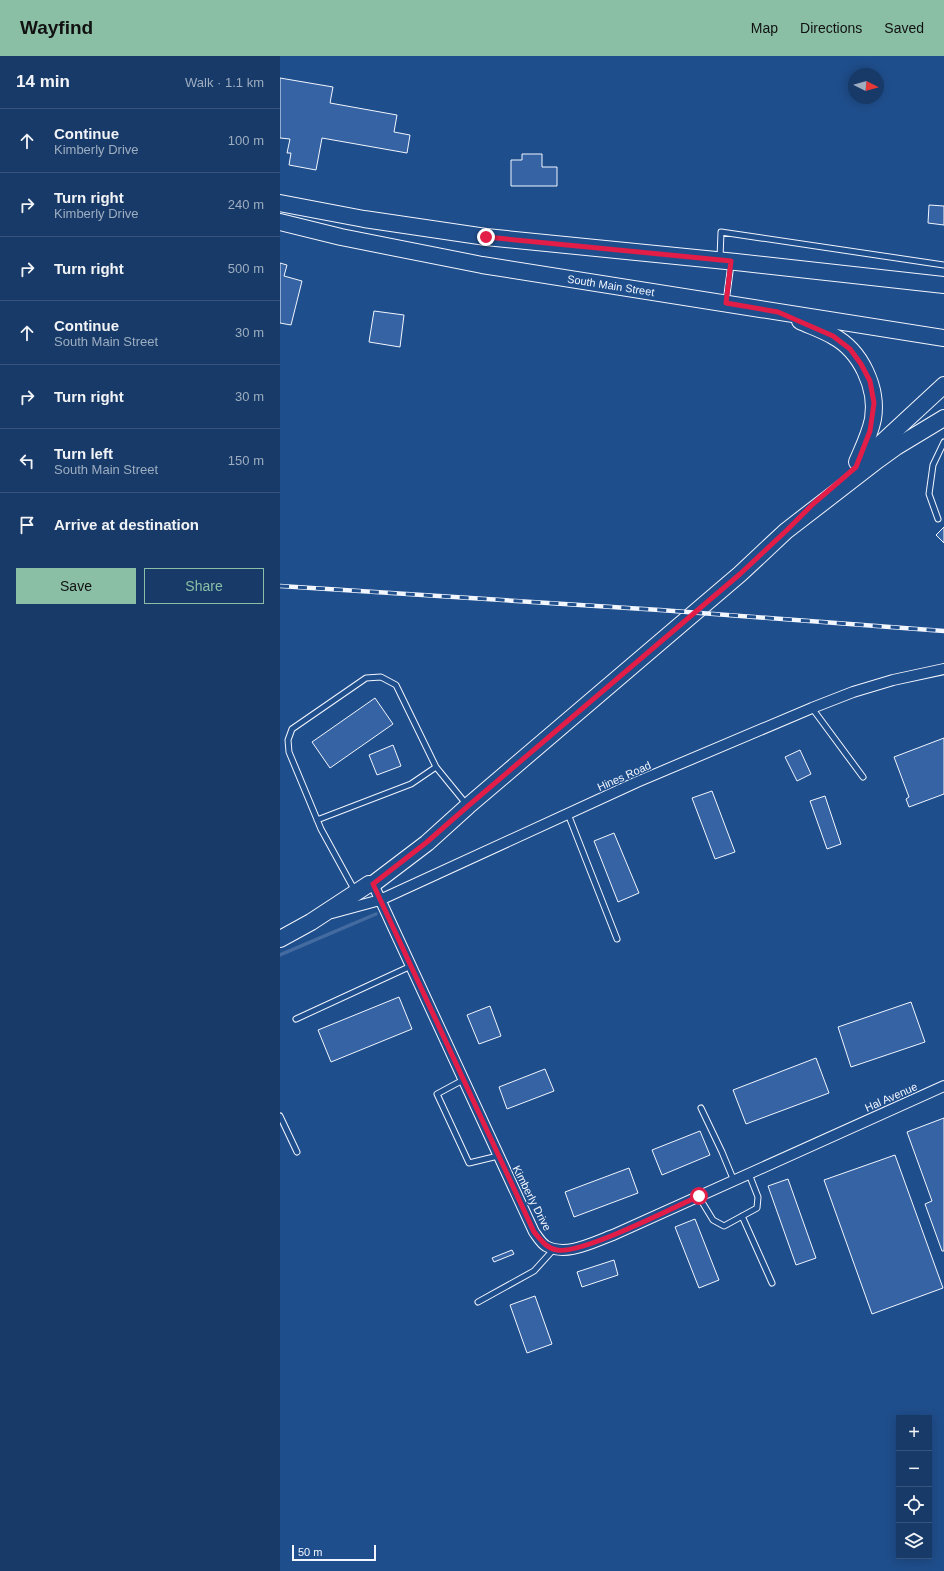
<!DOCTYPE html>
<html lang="en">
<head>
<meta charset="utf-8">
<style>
	body { margin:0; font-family:Helvetica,sans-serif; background:#20416f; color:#f1f3f6 }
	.controls { position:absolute; right:12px; bottom:12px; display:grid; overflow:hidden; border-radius:0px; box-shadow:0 2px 10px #0003 }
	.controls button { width:36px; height:36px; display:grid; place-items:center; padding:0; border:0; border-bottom:1px solid #36547d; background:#173a69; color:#f1f3f6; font:20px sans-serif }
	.compass { position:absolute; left:568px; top:12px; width:36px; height:36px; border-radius:50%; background:#173a69; box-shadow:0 2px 10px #0003; rotate:95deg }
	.scale { position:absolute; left:12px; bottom:10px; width:84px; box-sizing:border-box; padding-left:4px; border:2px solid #f2f6ff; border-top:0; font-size:11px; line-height:14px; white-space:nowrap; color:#f2f6ff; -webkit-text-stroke:3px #1f4e8c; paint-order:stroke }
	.stop { position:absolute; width:12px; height:12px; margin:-9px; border:3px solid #e11d48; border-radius:50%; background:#fff }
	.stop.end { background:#e11d48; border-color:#fff; box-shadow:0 1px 4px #0008 }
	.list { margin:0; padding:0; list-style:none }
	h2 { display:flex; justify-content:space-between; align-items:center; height:52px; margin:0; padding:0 16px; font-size:17px }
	h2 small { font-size:13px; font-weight:400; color:#9eadc0 }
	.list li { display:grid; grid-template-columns:26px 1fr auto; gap:12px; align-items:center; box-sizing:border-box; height:64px; padding:0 16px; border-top:1px solid #36547d }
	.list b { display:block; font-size:15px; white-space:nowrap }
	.list p { margin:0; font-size:13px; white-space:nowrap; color:#9eadc0 }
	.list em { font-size:13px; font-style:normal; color:#9eadc0 }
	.actions { display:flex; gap:8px; padding:12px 16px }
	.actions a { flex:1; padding:9px 0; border:1px solid #8abfa5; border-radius:0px; text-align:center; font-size:14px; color:#8abfa5 }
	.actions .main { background:#8abfa5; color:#111 }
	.icon { flex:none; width:22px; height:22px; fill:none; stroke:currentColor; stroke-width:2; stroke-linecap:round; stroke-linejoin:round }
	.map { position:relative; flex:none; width:664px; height:1515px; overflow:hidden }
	header { display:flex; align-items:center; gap:24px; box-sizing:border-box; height:56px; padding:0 20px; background:#8abfa5; color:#111 }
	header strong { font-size:19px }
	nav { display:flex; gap:22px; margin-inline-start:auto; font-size:14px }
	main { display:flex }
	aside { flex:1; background:#173a69 }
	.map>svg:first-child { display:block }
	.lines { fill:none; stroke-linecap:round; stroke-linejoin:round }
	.stream { stroke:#446ba0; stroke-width:3.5 }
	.building { fill:#3563a3; stroke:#f2f6ff }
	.lane-casing { stroke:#f2f6ff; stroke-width:7 }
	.street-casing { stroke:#f2f6ff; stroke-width:12 }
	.primary-casing { stroke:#f2f6ff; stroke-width:18 }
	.lane { stroke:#1f4e8c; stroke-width:5 }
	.street { stroke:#1f4e8c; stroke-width:10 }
	.primary { stroke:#1f4e8c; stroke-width:16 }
	.rail-casing { stroke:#f2f6ff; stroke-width:4.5 }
	.rail { stroke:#1f4e8c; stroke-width:3; stroke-dasharray:9; stroke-linecap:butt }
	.route { stroke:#e11d48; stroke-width:5 }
	.labels { text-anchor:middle; stroke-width:3; stroke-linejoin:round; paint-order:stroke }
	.street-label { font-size:11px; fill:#f2f6ff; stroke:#1f4e8c }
</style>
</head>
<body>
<header>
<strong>Wayfind</strong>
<nav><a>Map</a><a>Directions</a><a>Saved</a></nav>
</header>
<main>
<aside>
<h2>14 min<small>Walk · 1.1 km</small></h2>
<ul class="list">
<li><svg class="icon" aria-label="ahead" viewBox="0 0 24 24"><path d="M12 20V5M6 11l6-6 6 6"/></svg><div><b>Continue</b><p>Kimberly Drive</p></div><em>100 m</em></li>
<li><svg class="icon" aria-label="right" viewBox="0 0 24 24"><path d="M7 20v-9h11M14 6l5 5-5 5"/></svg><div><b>Turn right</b><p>Kimberly Drive</p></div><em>240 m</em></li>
<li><svg class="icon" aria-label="right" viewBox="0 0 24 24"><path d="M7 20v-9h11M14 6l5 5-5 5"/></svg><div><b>Turn right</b></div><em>500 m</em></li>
<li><svg class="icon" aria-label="ahead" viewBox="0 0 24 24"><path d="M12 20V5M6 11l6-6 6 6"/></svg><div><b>Continue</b><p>South Main Street</p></div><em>30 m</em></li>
<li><svg class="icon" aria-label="right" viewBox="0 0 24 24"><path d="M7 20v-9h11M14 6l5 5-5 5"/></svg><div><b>Turn right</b></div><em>30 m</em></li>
<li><svg class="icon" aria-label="left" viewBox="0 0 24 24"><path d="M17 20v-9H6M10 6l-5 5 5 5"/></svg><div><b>Turn left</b><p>South Main Street</p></div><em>150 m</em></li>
<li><svg class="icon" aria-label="arrive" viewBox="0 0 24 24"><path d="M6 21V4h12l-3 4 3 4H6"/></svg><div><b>Arrive at destination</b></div></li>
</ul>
<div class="actions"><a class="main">Save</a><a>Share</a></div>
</aside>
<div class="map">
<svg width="664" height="1515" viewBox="0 0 664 1515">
	<rect width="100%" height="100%" fill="#1f4e8c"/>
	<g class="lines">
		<path class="stream" d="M 0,899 L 96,858"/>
	</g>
	<path class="building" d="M 0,22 L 53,31 L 50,47 L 117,59 L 114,76 L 130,79 L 127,97 L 42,82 L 36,114 L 9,109 L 11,97 L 7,97 L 10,83 L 0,82 Z
		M 242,98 L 262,98 L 262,111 L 277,111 L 277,130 L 231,130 L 231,104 L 242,104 Z
		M 649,149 L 664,150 L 664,169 L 648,167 Z
		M 0,207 L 7,209 L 4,220 L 22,225 L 11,269 L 0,267 Z
		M 94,255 L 124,259 L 120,291 L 89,286 Z
		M 664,471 L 664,487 L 656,479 Z
		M 95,642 L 113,668 L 50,712 L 32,686 Z
		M 664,682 L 664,738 L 629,751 L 626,743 L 629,741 L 614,701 Z
		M 113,689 L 121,710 L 97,719 L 89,699 Z
		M 520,694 L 531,718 L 517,725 L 505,701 Z
		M 432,735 L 455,796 L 435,803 L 412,742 Z
		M 545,740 L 561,788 L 547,793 L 530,745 Z
		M 334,777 L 359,837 L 338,846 L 314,785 Z
		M 119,941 L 132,973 L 51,1006 L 38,974 Z
		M 631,946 L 645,986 L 571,1011 L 558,971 Z
		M 210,950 L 221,980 L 199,988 L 187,959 Z
		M 536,1002 L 549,1037 L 466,1068 L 453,1034 Z
		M 265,1013 L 274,1035 L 227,1053 L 219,1031 Z
		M 664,1062 L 664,1195 L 662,1195 L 645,1148 L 652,1145 L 627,1076 Z
		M 420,1075 L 430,1099 L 382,1119 L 372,1094 Z
		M 615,1099 L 663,1232 L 592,1258 L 544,1124 Z
		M 349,1112 L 358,1137 L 294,1161 L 285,1136 Z
		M 508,1123 L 536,1202 L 516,1209 L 488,1130 Z
		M 415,1163 L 439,1224 L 419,1232 L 395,1171 Z
		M 232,1194 L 234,1198 L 214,1206 L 212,1202 Z
		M 334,1204 L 338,1219 L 302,1231 L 297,1216 Z
		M 255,1240 L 272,1288 L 247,1297 L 230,1249 Z"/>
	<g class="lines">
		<g class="lane-casing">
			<path id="lane" d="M 440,202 L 441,176 L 664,209
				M 446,246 L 451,208
				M 658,463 L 649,438 L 653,409 L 664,386
				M 532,652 L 583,721
				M 288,758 L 337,883
				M 37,764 L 131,728 L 156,711 L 187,749
				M 75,835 L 41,773 L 9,696 L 8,684 L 12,673 L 86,622 L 101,621 L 116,629 L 156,711
				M 16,963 L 131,910
				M 183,1024 L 157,1038 L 189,1107 L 218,1100
				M 421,1052 L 442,1096 L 454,1125
				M 0,1060 L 17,1096
				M 419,1141 L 433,1164 L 444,1170 L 477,1152 L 478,1141 L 469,1118
				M 462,1160 L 492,1227
				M 198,1246 L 254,1215 L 274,1193"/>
		</g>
		<g class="street-casing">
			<path id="street" d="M 93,828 L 254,1176 C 257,1180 261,1187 266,1190 C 287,1201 313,1186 333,1179 L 664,1030
				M 52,857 L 100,844 L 357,726 L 532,652 L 573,636 L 613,624 L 664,613"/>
		</g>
		<g class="primary-casing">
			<g id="primary">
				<path d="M 0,147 L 84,163 L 206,181 L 456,206 L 664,229"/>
				<path id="s1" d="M 0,166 L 61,181 L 202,209 L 664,282"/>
				<path d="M 520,265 C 531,270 543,274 553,280 C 581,295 598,332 593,363 C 590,378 583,392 577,406"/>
				<path d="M 584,403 L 664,329"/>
				<path d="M 0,883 L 31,866 L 89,828 L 93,828 L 147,787 L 188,750 L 460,518 L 506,475 L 598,404 L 616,391 L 664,362"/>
			</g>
		</g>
		<use href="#lane" class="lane"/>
		<use href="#street" class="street"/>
		<use href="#primary" class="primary"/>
		<g class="rail-casing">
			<path id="rail" d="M 0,530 L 380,554 L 664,575"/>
		</g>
		<use href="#rail" class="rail"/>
	</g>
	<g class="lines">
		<path class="route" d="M 206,181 L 451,205 L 446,247 L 498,256 L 553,280 L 570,293 L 581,308 L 590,325 L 594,347 L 590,375 L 576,411 L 533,448 L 506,475 L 460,518 L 188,750 L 147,786 L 93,828 L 254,1176 C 261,1184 266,1192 277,1194 C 300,1199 393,1152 419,1140"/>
	</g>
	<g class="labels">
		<g class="street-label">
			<text dy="4" stroke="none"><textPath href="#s1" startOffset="337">South Main Street</textPath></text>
			<text transform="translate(344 720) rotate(-24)" y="4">Hines Road</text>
			<text transform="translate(611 1041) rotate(-24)" y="4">Hal Avenue</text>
			<text transform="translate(252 1142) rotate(63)" y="4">Kimberly Drive</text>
		</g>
	</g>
</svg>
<div class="controls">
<button>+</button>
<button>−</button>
<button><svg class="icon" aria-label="locate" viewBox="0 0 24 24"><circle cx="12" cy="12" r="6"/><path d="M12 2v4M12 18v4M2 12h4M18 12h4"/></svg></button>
<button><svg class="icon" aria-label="layers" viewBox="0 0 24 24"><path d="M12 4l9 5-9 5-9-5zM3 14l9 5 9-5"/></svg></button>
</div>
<svg class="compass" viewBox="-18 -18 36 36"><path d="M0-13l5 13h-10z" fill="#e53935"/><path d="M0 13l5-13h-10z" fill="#9eadc0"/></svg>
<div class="scale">50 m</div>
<div class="stop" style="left:419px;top:1140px"></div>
<div class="stop end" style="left:206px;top:181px"></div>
</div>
</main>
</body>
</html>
